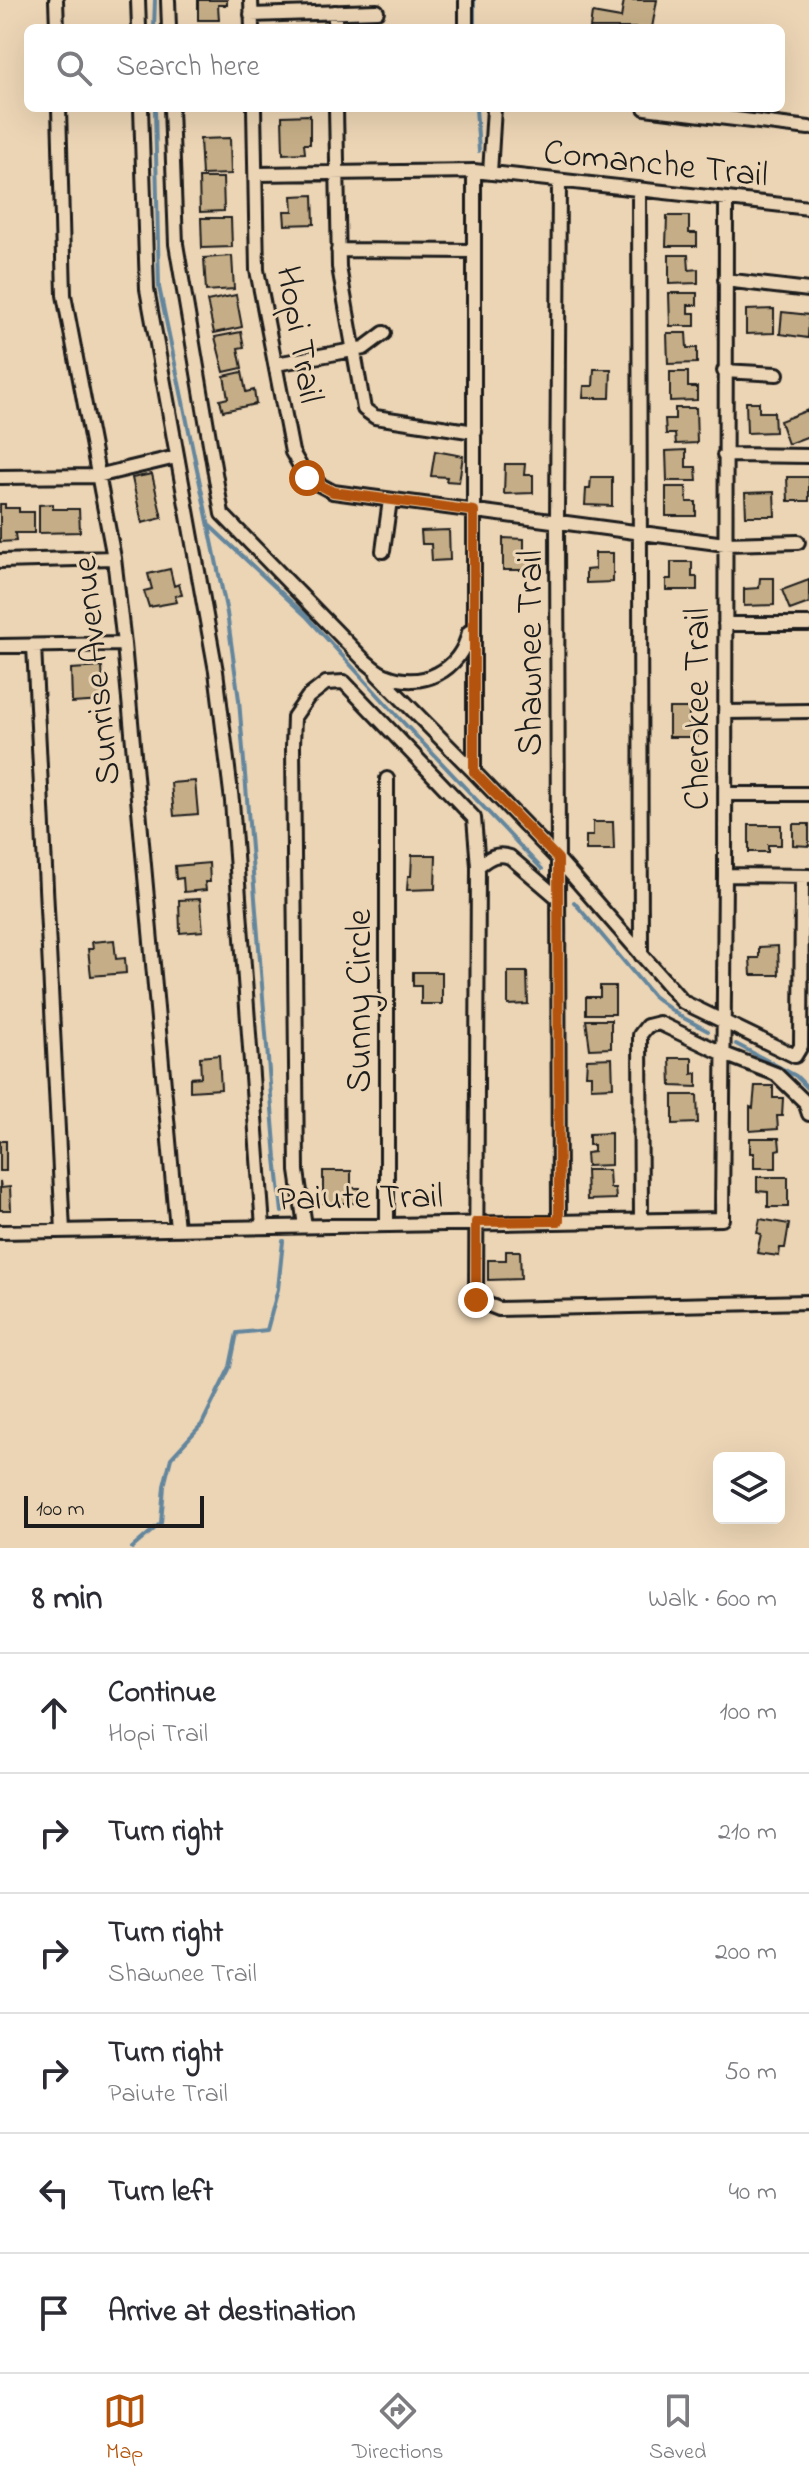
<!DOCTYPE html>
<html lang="en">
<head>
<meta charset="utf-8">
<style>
	body { margin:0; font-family:"Indie Flower",sans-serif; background:#f7f7f7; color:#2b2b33 }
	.controls { position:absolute; right:24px; bottom:24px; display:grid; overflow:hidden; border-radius:12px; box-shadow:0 8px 32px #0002 }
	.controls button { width:72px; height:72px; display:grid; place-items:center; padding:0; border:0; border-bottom:2px solid #e1e1e2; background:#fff; color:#2b2b33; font:40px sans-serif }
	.scale { position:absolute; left:24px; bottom:20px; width:180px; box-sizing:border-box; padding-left:8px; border:4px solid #1c1c1c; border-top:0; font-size:22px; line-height:28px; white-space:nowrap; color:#1c1c1c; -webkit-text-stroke:6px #ecd5b5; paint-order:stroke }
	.stop { position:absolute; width:24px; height:24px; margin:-18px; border:6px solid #b45309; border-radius:50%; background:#fff }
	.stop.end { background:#b45309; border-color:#fff; box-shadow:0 2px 8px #0008 }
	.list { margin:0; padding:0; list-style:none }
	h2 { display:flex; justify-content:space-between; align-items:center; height:104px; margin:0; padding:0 32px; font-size:34px }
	h2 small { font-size:26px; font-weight:400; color:#7c7c81 }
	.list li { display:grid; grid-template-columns:52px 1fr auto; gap:24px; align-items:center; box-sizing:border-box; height:120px; padding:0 32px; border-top:2px solid #e1e1e2 }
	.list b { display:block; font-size:30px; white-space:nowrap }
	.list p { margin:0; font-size:26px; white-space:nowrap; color:#7c7c81 }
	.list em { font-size:26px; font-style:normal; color:#7c7c81 }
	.icon { flex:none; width:44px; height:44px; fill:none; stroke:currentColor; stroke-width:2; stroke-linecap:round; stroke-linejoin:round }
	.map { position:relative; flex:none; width:809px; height:1548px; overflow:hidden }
	.search { position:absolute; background:#fff; box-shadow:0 8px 32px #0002; left:24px; right:24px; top:24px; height:88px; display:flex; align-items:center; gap:20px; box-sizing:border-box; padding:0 28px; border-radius:12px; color:#7c7c81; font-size:30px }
	.sheet { height:824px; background:#fff }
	nav { display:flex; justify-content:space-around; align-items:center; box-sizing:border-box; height:112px; border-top:2px solid #e1e1e2; background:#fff; font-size:22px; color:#7c7c81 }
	nav a { display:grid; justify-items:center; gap:4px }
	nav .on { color:#b45309 }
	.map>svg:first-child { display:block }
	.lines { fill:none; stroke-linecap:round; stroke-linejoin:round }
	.stream { stroke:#63869d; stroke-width:4 }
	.building { fill:#c5ae87; stroke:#1c1c1c; stroke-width:2 }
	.minor-casing { stroke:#1c1c1c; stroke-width:18 }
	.minor { stroke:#ecd5b5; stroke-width:12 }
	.route { stroke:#b45309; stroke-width:10 }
	.labels { text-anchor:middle; stroke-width:6; stroke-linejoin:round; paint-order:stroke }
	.street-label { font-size:36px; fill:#1c1c1c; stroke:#ecd5b5 }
</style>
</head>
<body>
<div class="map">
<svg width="809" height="1548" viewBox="0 0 809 1548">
	<rect width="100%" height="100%" fill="#ecd5b5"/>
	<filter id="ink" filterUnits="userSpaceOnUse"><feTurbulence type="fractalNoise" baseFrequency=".0125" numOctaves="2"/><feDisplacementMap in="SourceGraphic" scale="16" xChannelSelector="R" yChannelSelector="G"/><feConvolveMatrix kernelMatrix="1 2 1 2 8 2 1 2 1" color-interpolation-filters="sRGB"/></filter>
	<g filter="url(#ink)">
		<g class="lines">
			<path class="stream" d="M 474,0 L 474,28
				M 154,28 L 155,0
				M 155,108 L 159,287 L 227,613 L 239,700 L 276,1158 L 282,1212
				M 476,108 L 479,151
				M 210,526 L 306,616 L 400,719 L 542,869
				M 574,902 L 653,996 L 678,1015 L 708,1031
				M 736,1044 L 796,1076 L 809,1089
				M 132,1548 L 161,1523 L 164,1486 L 171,1458 L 202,1424 L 230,1367 L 237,1333 L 267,1330 L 278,1289 L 283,1241"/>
		</g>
		<path class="building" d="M 198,0 L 227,0 L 227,5 L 218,5 L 219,20 L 198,20 Z
			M 624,0 L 657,0 L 652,28 L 590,28 L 592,13 L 621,18 Z
			M 310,115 L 310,144 L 304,144 L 305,153 L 283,154 L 282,116 Z
			M 230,138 L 231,174 L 202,175 L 200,139 Z
			M 199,178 L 223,178 L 224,211 L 200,212 Z
			M 313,195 L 314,224 L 285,225 L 284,211 L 293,211 L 292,196 Z
			M 667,216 L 689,216 L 689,233 L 697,233 L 697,246 L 666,246 Z
			M 201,218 L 231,218 L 232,247 L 202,248 Z
			M 669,255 L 688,255 L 689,270 L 698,269 L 698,283 L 669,284 Z
			M 232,256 L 234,289 L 206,291 L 204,258 Z
			M 669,293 L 697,293 L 697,305 L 688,305 L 688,313 L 695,313 L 695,326 L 670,326 Z
			M 236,295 L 242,327 L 214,333 L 207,301 Z
			M 774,309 L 774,333 L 746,334 L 746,310 Z
			M 782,312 L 809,315 L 808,338 L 780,334 Z
			M 241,332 L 244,347 L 238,348 L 242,368 L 224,372 L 215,337 Z
			M 667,333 L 686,333 L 687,348 L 697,348 L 697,363 L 668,364 Z
			M 594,369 L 611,369 L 610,398 L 583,398 L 584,386 L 593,386 Z
			M 242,372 L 246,392 L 254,390 L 256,404 L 223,411 L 220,400 L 228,398 L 224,376 Z
			M 670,372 L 688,372 L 688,387 L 697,387 L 697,400 L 670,401 Z
			M 746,402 L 759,402 L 759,412 L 774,412 L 775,432 L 747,433 Z
			M 675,408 L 696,408 L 697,443 L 676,444 L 675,434 L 666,434 L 665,419 L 675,419 Z
			M 808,410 L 809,436 L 788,444 L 780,421 Z
			M 686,450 L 686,467 L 696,467 L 697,481 L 667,481 L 666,451 Z
			M 435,451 L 463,456 L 459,482 L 446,481 L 447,477 L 431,476 Z
			M 505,464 L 525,464 L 524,475 L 533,475 L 533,493 L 504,494 Z
			M 152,474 L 162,518 L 142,523 L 132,478 Z
			M 591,477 L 612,477 L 612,506 L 585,505 L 586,489 L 590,489 Z
			M 787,477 L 809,477 L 809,501 L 788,501 Z
			M 666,487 L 686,487 L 687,502 L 696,502 L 696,516 L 666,516 Z
			M 774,492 L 775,516 L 746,516 L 745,493 Z
			M 0,504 L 5,504 L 5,508 L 19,508 L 19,512 L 34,512 L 34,533 L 15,533 L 16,541 L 0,542 Z
			M 53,504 L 53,509 L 79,509 L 80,532 L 39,533 L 39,505 Z
			M 449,530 L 450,560 L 432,561 L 431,544 L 422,544 L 421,531 Z
			M 503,538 L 524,539 L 524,556 L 533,556 L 532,570 L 503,570 Z
			M 595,553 L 613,553 L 613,582 L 586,583 L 586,570 L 595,569 Z
			M 671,562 L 692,562 L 692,577 L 697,577 L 697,590 L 666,590 L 666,579 L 671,579 Z
			M 170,569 L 174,586 L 179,584 L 182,595 L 175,596 L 177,602 L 149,607 L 144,591 L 152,589 L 148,574 Z
			M 760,578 L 774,578 L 774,605 L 744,606 L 744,589 L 759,588 Z
			M 809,580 L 809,603 L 790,610 L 782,590 Z
			M 102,667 L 104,701 L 72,703 L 71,669 Z
			M 669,708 L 689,708 L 689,723 L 698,723 L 697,737 L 669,737 Z
			M 195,781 L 198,814 L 174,816 L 171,783 Z
			M 593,822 L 613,822 L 614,850 L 586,850 L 586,836 L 593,836 Z
			M 793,824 L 809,824 L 809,846 L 793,845 Z
			M 749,825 L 781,825 L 781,845 L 768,845 L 768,852 L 749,852 Z
			M 412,855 L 436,855 L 435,889 L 407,890 L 408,876 L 411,876 Z
			M 209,863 L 210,882 L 205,882 L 206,890 L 184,892 L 183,878 L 176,879 L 175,866 Z
			M 200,899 L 203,931 L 180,933 L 179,900 Z
			M 114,940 L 116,959 L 125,958 L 126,973 L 91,976 L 88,949 L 93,949 L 92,942 Z
			M 778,946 L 779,975 L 751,975 L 750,958 L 759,958 L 759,947 Z
			M 413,972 L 442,972 L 442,1004 L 421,1004 L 421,986 L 413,986 Z
			M 508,972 L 527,972 L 528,1004 L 508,1005 Z
			M 600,986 L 615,986 L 615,1014 L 586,1014 L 586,997 L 600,997 Z
			M 586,1020 L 611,1020 L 611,1048 L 590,1049 Z
			M 219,1055 L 221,1089 L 190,1091 L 190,1078 L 201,1077 L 200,1057 Z
			M 612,1058 L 613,1087 L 591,1088 L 591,1075 L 586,1075 L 587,1059 Z
			M 670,1058 L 692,1058 L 692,1074 L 697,1073 L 697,1087 L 671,1086 Z
			M 755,1086 L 773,1086 L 773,1098 L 783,1098 L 782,1116 L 777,1116 L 778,1129 L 750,1131 L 750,1107 L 753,1108 Z
			M 673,1095 L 697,1095 L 698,1123 L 673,1124 Z
			M 611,1133 L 611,1165 L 587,1166 L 586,1153 L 594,1152 L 594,1145 L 589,1145 L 589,1134 Z
			M 750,1138 L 779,1138 L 780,1149 L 776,1150 L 776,1168 L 754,1168 L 754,1153 L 750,1153 Z
			M 0,1141 L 6,1141 L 6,1171 L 0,1171 Z
			M 586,1170 L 609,1170 L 610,1188 L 615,1188 L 616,1199 L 587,1200 Z
			M 323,1171 L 351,1171 L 351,1188 L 360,1188 L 360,1203 L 323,1203 Z
			M 757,1177 L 788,1177 L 788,1207 L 768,1207 L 768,1192 L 757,1191 Z
			M 0,1181 L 1,1188 L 10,1187 L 11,1210 L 0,1210 Z
			M 760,1219 L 789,1224 L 785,1248 L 780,1248 L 779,1256 L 757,1253 L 761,1234 L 757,1233 Z
			M 506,1251 L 520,1251 L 521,1279 L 488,1280 L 488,1260 L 506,1260 Z"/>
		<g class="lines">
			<g class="minor-casing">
				<path id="minor" d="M 56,0 L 57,28
					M 138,0 L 139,28
					M 168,0 L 169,28
					M 251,0 L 252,28
					M 466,0 L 466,28
					M 335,12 L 335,28
					M 251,15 L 377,11
					M 59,108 L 64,295 L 114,558 L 124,644 L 177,1229
					M 141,108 L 147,289 L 216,671 L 232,801 L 263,1227
					M 171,108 L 176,244 L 222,514 L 364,660 C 370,665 377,672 385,675 C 422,690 460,671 469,632
					M 254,108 L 257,270 L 292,452 L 307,478 L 333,492 L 725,544 L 798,542
					M 336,108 L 339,267 L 364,409 L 375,417 L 475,432
					M 645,108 L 809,128
					M 474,171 L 474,772 L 558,859 L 683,1002 L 795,1056 L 801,1046 L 802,876
					M 490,173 L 494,108
					M 257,174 L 474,171 L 809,208
					M 639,189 L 641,955
					M 338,250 L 474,251
					M 725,280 L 809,290
					M 276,364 L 364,348 L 384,333
					M 724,371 L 777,374
					M 724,455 L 809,456
					M 0,477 L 97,476 L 176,457
					M 383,551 L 390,500
					M 0,561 L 114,558
					M 725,624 L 809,624
					M 0,646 L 124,644
					M 34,646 L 63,1231
					M 377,674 L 474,772
					M 725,712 L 809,711
					M 725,794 L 809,794
					M 725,875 L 809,876
					M 558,898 L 510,857 C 496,852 489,858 478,866 L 476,1300 L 499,1309 L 809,1302
					M 641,1220 L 640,1035 L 647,1026 L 659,1023 L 724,1054 L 776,1074 L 805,1102 L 809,1114
					M 559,1221 L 557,521 L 559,181
					M 387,1224 L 387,779
					M 305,1226 L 297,1171 L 293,746 L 294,717 L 308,697 L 326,683 L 344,682 L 474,818 L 478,866
					M 0,1232 L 722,1219 L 725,875 L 726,199"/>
			</g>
			<use href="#minor" class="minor"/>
		</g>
	</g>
	<g class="lines" filter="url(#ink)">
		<path class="route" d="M 307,478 L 333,492 L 474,511 L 474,772 L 558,859 L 559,1221 L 476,1222 L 476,1300"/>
	</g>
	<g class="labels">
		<g class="street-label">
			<text transform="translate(656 161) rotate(6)" y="13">Comanche Trail</text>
			<text transform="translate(302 334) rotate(80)" y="13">Hopi Trail</text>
			<text transform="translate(528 653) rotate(-90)" y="13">Shawnee Trail</text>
			<text transform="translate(94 671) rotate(-96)" y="13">Sunrise Avenue</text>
			<text transform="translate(695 709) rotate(-90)" y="13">Cherokee Trail</text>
			<text transform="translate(357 1001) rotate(-90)" y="13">Sunny Circle</text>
			<text transform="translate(360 1195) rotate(-1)" y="13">Paiute Trail</text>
		</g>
	</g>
</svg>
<div class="controls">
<button><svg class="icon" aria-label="layers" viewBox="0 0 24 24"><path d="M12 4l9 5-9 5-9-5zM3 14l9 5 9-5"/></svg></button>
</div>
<div class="scale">100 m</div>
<div class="stop" style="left:307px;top:478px"></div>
<div class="stop end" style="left:476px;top:1300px"></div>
<div class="search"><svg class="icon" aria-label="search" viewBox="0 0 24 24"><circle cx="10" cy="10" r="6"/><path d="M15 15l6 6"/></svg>Search here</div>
</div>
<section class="sheet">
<h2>8 min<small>Walk · 600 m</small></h2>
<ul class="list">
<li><svg class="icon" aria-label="ahead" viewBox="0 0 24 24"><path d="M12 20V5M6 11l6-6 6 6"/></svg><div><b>Continue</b><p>Hopi Trail</p></div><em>100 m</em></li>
<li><svg class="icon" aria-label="right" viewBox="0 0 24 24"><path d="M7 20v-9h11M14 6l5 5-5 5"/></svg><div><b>Turn right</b></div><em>210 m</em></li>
<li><svg class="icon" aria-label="right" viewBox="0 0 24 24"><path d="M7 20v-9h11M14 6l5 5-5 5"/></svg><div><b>Turn right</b><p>Shawnee Trail</p></div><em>200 m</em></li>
<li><svg class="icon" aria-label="right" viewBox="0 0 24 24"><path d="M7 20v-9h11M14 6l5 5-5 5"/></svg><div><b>Turn right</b><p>Paiute Trail</p></div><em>50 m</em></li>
<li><svg class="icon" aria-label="left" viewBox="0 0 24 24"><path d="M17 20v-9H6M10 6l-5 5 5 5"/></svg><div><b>Turn left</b></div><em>40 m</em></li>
<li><svg class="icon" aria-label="arrive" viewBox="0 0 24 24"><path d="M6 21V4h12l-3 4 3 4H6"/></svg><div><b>Arrive at destination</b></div></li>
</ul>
</section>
<nav>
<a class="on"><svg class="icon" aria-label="map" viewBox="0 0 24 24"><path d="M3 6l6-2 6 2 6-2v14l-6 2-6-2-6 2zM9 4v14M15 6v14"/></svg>Map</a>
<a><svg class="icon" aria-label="directions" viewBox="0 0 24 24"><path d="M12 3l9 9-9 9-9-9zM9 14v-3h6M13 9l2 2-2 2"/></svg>Directions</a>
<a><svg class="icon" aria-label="saved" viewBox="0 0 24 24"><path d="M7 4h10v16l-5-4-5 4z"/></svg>Saved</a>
</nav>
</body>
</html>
